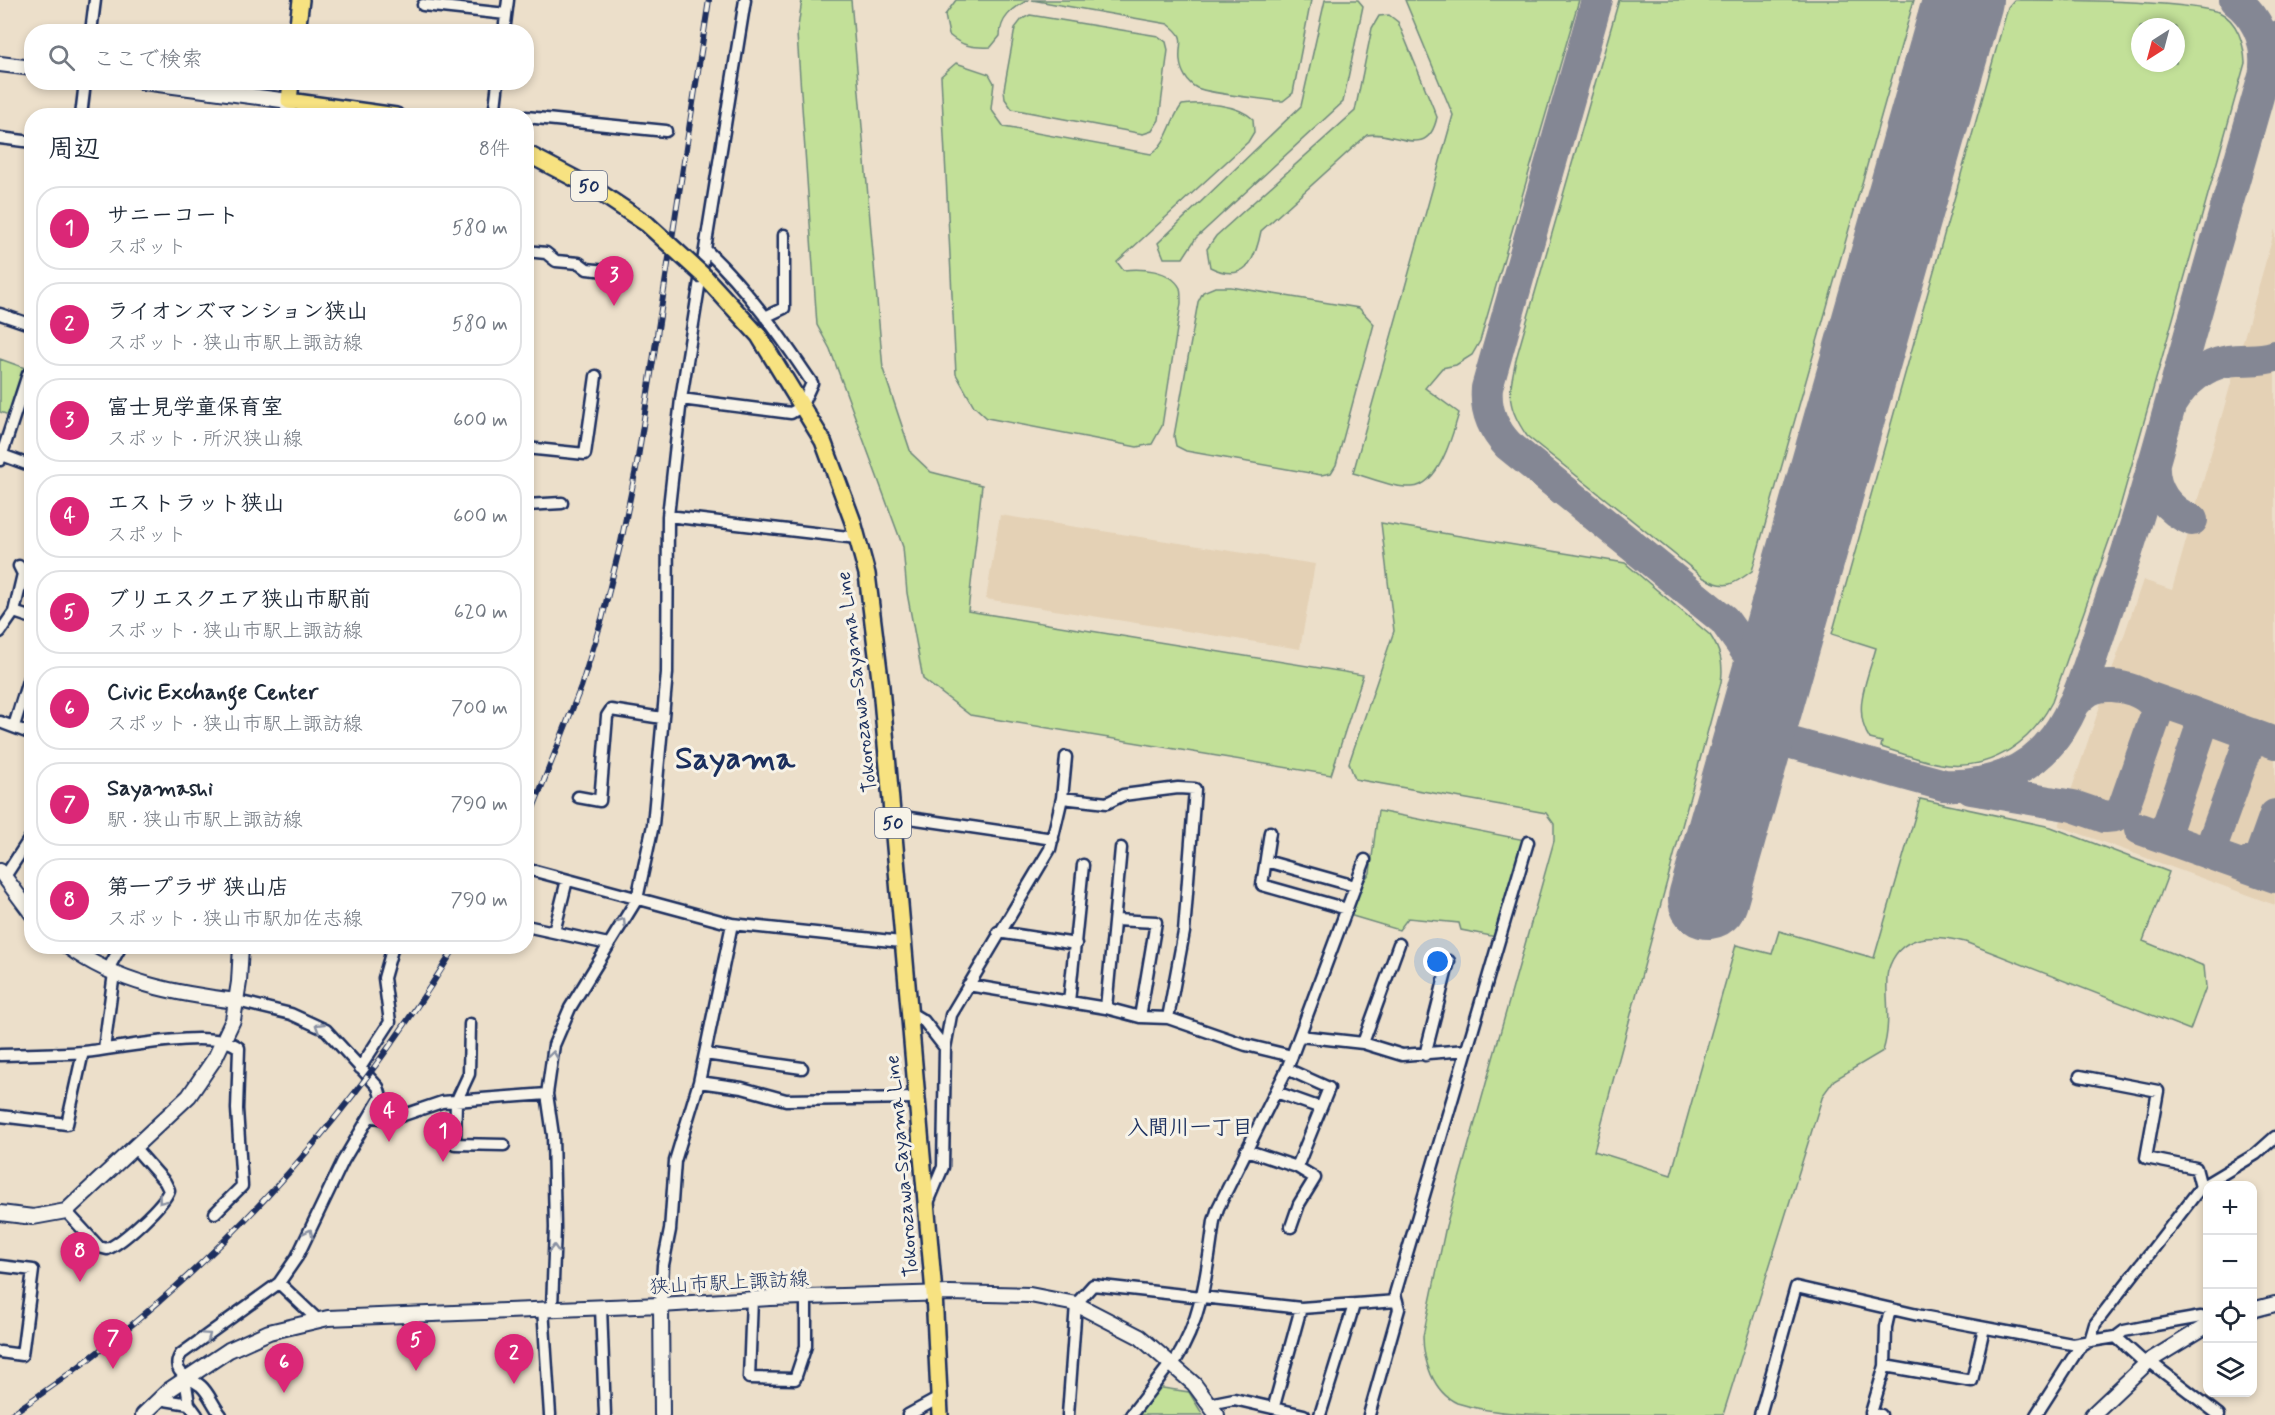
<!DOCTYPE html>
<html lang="ja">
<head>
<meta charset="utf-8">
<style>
	body { margin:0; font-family:Mynerve,"Klee One",sans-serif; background:#f6f6f7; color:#1f2937 }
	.controls { position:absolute; right:18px; bottom:18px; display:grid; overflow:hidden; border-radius:12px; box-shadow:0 3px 9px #0003 }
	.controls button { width:54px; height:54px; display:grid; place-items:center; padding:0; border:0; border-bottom:2px solid #e0e1e3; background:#fff; color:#1f2937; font:30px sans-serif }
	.compass { position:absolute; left:2131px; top:18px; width:54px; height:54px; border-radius:50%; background:#fff; box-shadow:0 3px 9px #0003; rotate:216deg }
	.you { position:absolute; left:1438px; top:962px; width:21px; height:21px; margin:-15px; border:4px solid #fff; border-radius:50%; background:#1a73e8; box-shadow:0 0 0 9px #1a73e833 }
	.badge { display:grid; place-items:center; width:39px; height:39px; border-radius:50%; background:#db2777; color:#fff; font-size:20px; font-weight:700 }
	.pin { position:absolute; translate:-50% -50px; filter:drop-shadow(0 2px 3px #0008) }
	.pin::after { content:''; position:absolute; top:32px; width:21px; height:18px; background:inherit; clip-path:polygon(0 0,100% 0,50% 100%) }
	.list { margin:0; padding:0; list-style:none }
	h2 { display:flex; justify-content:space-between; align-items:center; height:78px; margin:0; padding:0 24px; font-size:26px }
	h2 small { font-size:20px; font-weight:400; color:#747a83 }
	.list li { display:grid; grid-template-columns:39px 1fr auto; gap:18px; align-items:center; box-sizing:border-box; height:84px; margin:0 12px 12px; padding:0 12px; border:2px solid #e0e1e3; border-radius:24px }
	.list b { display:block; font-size:22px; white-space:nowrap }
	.list p { margin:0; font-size:20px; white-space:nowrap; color:#747a83 }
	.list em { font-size:20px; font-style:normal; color:#747a83 }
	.icon { flex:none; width:33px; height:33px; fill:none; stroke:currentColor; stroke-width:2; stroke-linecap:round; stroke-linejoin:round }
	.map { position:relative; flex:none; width:2275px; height:1415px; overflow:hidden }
	.search { position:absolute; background:#fff; box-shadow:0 3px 9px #0003; left:24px; top:24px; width:510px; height:66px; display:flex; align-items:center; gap:15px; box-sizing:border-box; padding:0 21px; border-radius:24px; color:#747a83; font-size:22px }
	.panel { position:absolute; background:#fff; box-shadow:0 3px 9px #0003; left:24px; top:108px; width:510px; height:846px; border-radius:24px }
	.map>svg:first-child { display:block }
	.built { fill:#e4d1b5 }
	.green { fill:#c2e098; stroke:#6e887b; stroke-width:1.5; fill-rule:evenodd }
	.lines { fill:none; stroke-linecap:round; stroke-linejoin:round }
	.taxiway { stroke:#848794; stroke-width:32 }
	.runway { stroke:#848794; stroke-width:80 }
	.street-casing { stroke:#1b2f5e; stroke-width:15 }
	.secondary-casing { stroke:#1b2f5e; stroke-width:18 }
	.primary-casing { stroke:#1b2f5e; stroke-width:20 }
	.street { stroke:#f7f3e8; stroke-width:10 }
	.secondary { stroke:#f7f3e8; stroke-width:14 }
	.primary { stroke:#f7e281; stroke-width:15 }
	.rail-casing { stroke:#1b2f5e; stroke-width:6 }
	.rail { stroke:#f7f3e8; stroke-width:4; stroke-dasharray:11; stroke-linecap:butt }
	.primary-bridge-casing { stroke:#1b2f5e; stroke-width:20; stroke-linecap:butt }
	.primary-bridge { stroke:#f7e281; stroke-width:15 }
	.oneway { stroke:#8991a3 }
	.labels { text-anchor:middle; stroke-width:6; stroke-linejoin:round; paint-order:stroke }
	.shield { fill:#f7f3e8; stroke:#5d6a87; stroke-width:1.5 }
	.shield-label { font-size:18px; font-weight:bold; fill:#1b2f5e }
	.street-label { font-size:20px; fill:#1b2f5e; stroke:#f7f3e8 }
	.neighbourhood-label { font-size:21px; font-weight:bold; fill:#1b2f5e; stroke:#f7f3e8 }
	.town-label { font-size:32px; font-weight:bold; fill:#1b2f5e; stroke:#f7f3e8 }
</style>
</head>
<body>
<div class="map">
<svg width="2275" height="1415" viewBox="0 0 2275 1415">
	<rect width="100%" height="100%" fill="#ecdfca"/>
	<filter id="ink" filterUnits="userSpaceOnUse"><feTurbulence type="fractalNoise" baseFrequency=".0167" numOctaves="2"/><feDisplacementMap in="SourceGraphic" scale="12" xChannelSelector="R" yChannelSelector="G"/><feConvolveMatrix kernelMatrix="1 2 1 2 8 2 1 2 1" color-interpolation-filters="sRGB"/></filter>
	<g filter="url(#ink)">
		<path class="built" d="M 2275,229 L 2275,905 L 2059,826 L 2143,580 L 2172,590 Z
			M 1000,515 L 1315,564 L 1300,649 L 986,599 Z"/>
		<path class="green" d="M 802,0 L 851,0 L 883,369 L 911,453 L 931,472 L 982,485 L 968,611 L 1363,675 L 1331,775 L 970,715 L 923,679 L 907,593 L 903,547 L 830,349 L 817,325 L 797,34 Z
			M 956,0 L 1028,0 C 1012,9 1000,18 1000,36 L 991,47 C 973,48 962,46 949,35 L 945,15 Z
			M 1032,0 L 1311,0 L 1293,93 L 1283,101 L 1276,101 C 1258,98 1211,94 1197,88 C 1187,83 1181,71 1180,61 C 1178,41 1188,39 1168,24 Z
			M 1325,0 L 1358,0 L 1363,6 L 1343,102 L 1196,238 L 1183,258 L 1164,258 L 1158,243 L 1301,106 Z
			M 1405,0 L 1579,0 L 1480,341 L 1472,355 L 1456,365 L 1442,368 L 1425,388 L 1459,413 C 1453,434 1439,486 1412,487 C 1393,488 1371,478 1353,473 L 1453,115 Z
			M 1619,0 L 1914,0 L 1752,571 C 1733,585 1726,590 1704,578 L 1527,436 C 1505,404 1509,394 1516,359 Z
			M 2014,0 C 2066,0 2175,0 2219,12 C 2238,21 2244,44 2245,63 L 2116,521 L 2052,702 C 2032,741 1994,769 1948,765 C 1925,763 1902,753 1881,747 L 1882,742 L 1870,739 C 1851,710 1868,678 1876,648 L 1832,634 L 2008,7 ZM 2140,27 L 2176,27 L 2176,63 L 2140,63 Z
			M 1030,15 L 1158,36 L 1166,42 L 1168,50 L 1159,120 L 1152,131 L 1143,134 L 1012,109 L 1005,99 L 1004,89 L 1015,28 L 1022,19 Z
			M 1389,15 L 1398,22 L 1437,117 C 1428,162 1393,129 1367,135 L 1261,231 C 1255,262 1244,284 1210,267 L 1207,249 L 1216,236 L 1355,111 L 1372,28 L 1379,16 Z
			M 956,63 L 989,74 L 994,83 L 991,109 L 1004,127 L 1151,154 C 1169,142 1169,121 1182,105 C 1204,102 1237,104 1253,119 L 1254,132 L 1248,142 L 1117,262 L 1123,270 C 1141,268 1170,269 1180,288 C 1181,292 1181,299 1181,303 L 1162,426 L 1152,444 L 1137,447 L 987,418 L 974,406 L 956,374 L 941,76 Z
			M 1215,287 L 1231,287 L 1359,308 L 1374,324 L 1336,465 L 1331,473 L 1321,475 L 1186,451 L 1176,446 L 1174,436 L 1198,302 L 1203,292 Z
			M 0,359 L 25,368 L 9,415 L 0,412 Z
			M 1381,523 L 1625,563 L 1710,635 C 1720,650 1724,664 1721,682 L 1594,1151 L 1671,1175 L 1736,945 L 1772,954 L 1779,931 L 1874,958 L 1920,799 L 2051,827 L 2169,872 L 2143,941 L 2204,966 L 2206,987 L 2190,1030 L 1965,942 C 1933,934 1899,933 1888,971 C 1886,978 1887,988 1887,995 C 1888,1014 1889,1032 1883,1051 L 1834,1080 L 1823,1095 L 1723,1415 C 1675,1415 1628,1415 1580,1415 C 1540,1415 1495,1415 1457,1403 C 1433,1392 1423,1360 1423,1336 L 1446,1226 L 1554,841 L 1554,824 L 1546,813 L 1355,779 L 1349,763 L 1394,631 Z
			M 1378,811 L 1525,840 L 1496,937 L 1461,930 L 1459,923 L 1408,918 L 1399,930 L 1349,915 L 1363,882 L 1370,873 Z
			M 1156,1387 L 1189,1392 L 1203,1415 L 1134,1415 Z"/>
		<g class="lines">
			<path class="taxiway" d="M 1597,0 L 1487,388 C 1485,410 1492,428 1508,445 L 1724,620 L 1754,662 L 1765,697
				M 2235,0 C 2257,17 2267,39 2265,67
				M 2172,402 C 2184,382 2204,365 2228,361 C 2243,358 2260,362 2275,356
				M 2154,463 C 2152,490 2168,511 2192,520
				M 2148,697 L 2194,713 L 2202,725 L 2169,822 L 2163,830 L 2153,833
				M 2183,709 L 2275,743
				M 1755,733 L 1944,785 C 1987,787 2028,773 2055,737 C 2081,703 2096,640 2111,599 C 2142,512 2165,423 2190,334 C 2218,235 2247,136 2275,37
				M 1971,789 L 2073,806 L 2105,817 L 2115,816 L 2123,809 L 2156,715 C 2158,692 2113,681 2095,688 C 2085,691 2079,698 2073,705
				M 2140,829 L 2275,877
				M 2198,850 L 2209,847 L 2213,842 L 2252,734
				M 2244,866 L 2260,857 L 2275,815"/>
			<path class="runway" d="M 1708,899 L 1963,0"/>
			<g class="street-casing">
				<path id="street" d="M 423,5 L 506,14
					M 91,32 L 95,0
					M 504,32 L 508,0
					M 495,113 L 516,116
					M 81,116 L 85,82
					M 494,116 L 498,82
					M 526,117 L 666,131
					M 0,138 L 32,142
					M 526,251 L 546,253 L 556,261 L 579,263 L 587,269 L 616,272
					M 0,314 L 32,325
					M 765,317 L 784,308 L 784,235
					M 681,399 L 791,413 L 801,407 L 812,383 C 780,335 747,289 705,249
					M 526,448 L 585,454 L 596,376
					M 2,455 L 32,466
					M 0,460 L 28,374 L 32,375
					M 526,505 L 562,503
					M 668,516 L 857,538
					M 14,612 L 32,618
					M 0,632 L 14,612 L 23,574 L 19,566
					M 0,722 L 32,734
					M 14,726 L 32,668
					M 578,797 L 600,801 L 607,716 L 611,710 L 662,718
					M 1062,798 L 1107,803 L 1123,795 L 1178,788 L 1195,789 L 1184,932 L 1168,1018
					M 892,818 L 903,817 L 1053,839
					M 1270,832 L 1262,885 L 1347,909
					M 1266,861 L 1355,886
					M 535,871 L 732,924 L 901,942
					M 4,878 L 32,835
					M 1115,920 L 1156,922 L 1140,1017
					M 526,926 L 608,944
					M 554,932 L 567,880
					M 998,932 L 1076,944
					M 107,971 L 121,946
					M 968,985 L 1106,1008 L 1140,1017 L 1168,1018 L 1246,1045 L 1292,1056
					M 237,1001 L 291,1014 L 326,1030 L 378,1087 L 381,1097 L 343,1161 L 297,1257 L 279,1283
					M 1069,1002 L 1083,865
					M 1106,1008 L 1121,848
					M 909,1012 L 924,1021 L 945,1048 L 943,1167 L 927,1205
					M 470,1024 L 469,1074 L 456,1102 L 455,1144 L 504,1145
					M 1300,1036 L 1363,1043 L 1402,1055 L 1467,1050
					M 1363,1043 L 1399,944
					M 945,1048 L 951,1015 L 1050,849 L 1062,798 L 1066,757
					M 104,1049 L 114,973
					M 705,1054 L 802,1068
					M 0,1055 C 28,1054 56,1054 84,1052 C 116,1049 215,1027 239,1048 L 237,1109 L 242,1186 L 215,1213
					M 1425,1055 L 1449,961
					M 360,1068 L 390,1022 L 384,978 L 393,946
					M 1287,1069 L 1329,1088 L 1297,1167
					M 2080,1076 L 2158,1091 L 2146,1158 L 2196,1168 L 2201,1187
					M 699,1082 L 742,1088 L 786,1100 L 916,1098
					M 1276,1092 L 1321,1108
					M 0,1116 L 67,1124 L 83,1052
					M 370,1116 L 389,1120 L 442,1102 L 547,1094
					M 1246,1150 L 1297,1167 L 1315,1178 L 1299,1204 L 1291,1227
					M 66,1211 L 99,1247 L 107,1249 C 122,1243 165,1204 169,1190 L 165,1182 L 134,1147
					M 0,1266 L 33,1270 L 22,1355 L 0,1352
					M 752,1299 L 749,1378 L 795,1379 L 806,1346 L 806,1297
					M 661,1305 L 663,1265 L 670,1230 L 675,1161 L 699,1082 L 732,924
					M 601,1307 L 605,1415
					M 543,1308 L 550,1415
					M 552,1308 L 555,1228 L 553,1135 L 547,1094 L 554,1045 L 570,1008 L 637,899 L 653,825 L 667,673 L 668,516 L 681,399 L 745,0
					M 2116,1337 L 2146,1364
					M 2149,1361 L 2219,1415
					M 1173,1365 C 1202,1320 1207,1273 1214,1221 L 1218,1208 L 1287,1069 L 1365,860
					M 1885,1366 L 1972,1381 L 1984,1328
					M 185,1378 L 189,1404 L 197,1415
					M 159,1399 L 189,1404
					M 1209,1404 L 1234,1399 L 1304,1415
					M 1274,1406 L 1301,1308
					M 221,1415 C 214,1407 209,1393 201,1386 C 190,1377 169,1373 181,1354 L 279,1283 L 318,1320
					M 908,1415 L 939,1398
					M 1068,1415 L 1076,1304 L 1093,1285 L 1301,1308 L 1397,1301
					M 1131,1415 L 1171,1363
					M 1320,1415 L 1354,1305
					M 1369,1415 L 1399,1309 L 1395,1294 L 1528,842
					M 1760,1415 L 1796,1287 L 1922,1316 L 2072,1344 L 2116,1337 L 2124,1331 L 2144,1327 L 2201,1317 L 2208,1324
					M 1881,1415 L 1871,1413 L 1885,1366 L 1886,1327 L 1890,1309
					M 2036,1415 L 2079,1348 L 2090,1341 L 2095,1324 L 2201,1187 L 2256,1154 L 2275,1137"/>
			</g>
			<g class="secondary-casing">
				<path id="secondary" d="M 0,64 L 32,68
					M 143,82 L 289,101 L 287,116
					M 0,871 L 32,914
					M 67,946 C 117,983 177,994 237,1001
					M 0,1213 L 33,1217 L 66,1211 L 189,1096 L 215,1058 L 233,1020 L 239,982 L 241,946
					M 661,1305 L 662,1415
					M 2252,1310 L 2275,1304
					M 143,1415 L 169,1390 L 229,1350 L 269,1332 L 328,1318 L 661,1305 L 770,1298 L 950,1293 L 1030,1295 L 1076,1304 L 1140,1337 L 1194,1384 L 1217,1415
					M 2092,1415 L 2149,1361 L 2208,1325"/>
			</g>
			<g class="primary-casing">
				<path id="primary" d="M 297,32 L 301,0
					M 291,82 L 289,101 L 396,116
					M 526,153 L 593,188 L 647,224
					M 705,277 L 759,336 L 823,441 L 853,522 L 867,574 L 881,687 L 934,1293 L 940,1415"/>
			</g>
			<use href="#street" class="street"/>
			<use href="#secondary" class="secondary"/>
			<use href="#primary" class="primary"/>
			<g class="rail-casing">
				<path id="rail" d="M 526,826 L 581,687 L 602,619 L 621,542 L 637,464 L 709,0
					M 10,1415 C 194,1294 341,1133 456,946"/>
			</g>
			<use href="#rail" class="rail"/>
			<g class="primary-bridge-casing">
				<path id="primary-bridge" d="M 647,224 L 705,277"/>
			</g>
			<use href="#primary-bridge" class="primary-bridge"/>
		</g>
		<defs><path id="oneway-chevron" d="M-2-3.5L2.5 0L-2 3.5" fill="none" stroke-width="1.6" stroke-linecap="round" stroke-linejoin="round" transform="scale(1.5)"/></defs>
		<g class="oneway">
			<use href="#oneway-chevron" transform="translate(622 922) rotate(-57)"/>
			<use href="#oneway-chevron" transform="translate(319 1027) rotate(-148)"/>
			<use href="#oneway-chevron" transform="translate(553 1055) rotate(-82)"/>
			<use href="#oneway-chevron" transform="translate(162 1200) rotate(128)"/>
			<use href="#oneway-chevron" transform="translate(309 1233) rotate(-64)"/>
			<use href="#oneway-chevron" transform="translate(554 1249) rotate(-88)"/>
			<use href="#oneway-chevron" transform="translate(207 1336) rotate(-35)"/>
		</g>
	</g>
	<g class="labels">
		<g class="shield">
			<rect x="571" y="171" width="36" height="30" rx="4.5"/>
			<rect x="875" y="808" width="36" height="30" rx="4.5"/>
		</g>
		<g class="shield-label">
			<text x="589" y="192">50</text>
			<text x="893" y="829">50</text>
		</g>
		<g class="street-label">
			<text transform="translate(856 682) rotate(-97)" y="7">Tokorozawa-Sayama Line</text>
			<text transform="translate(901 1166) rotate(-95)" y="7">Tokorozawa-Sayama Line</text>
			<text transform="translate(729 1282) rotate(-3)" y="7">狭山市駅上諏訪線</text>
		</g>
		<g class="neighbourhood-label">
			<text x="1190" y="1134">入間川一丁目</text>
		</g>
		<g class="town-label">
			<text x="735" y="768">Sayama</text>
		</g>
	</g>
</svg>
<div class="controls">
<button>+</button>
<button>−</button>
<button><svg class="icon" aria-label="locate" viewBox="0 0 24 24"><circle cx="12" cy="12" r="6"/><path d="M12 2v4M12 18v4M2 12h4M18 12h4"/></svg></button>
<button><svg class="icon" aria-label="layers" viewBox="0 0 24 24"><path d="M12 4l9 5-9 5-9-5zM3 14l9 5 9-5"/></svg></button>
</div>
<svg class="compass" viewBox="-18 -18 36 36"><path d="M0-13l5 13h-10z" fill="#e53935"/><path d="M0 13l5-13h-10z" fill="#747a83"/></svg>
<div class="you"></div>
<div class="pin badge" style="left:443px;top:1162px">1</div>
<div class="pin badge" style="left:514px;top:1384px">2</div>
<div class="pin badge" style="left:614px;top:306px">3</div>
<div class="pin badge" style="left:389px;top:1142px">4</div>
<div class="pin badge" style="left:416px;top:1371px">5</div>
<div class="pin badge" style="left:284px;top:1393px">6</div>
<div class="pin badge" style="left:113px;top:1369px">7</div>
<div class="pin badge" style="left:80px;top:1282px">8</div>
<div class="search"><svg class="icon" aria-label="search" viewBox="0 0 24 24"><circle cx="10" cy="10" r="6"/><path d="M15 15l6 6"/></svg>ここで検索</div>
<section class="panel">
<h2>周辺<small>8件</small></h2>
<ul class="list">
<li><span class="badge">1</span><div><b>サニーコート</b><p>スポット</p></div><em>580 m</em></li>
<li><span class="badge">2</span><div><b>ライオンズマンション狭山</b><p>スポット · 狭山市駅上諏訪線</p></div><em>580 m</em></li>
<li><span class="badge">3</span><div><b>富士見学童保育室</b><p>スポット · 所沢狭山線</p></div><em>600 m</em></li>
<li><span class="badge">4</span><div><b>エストラット狭山</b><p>スポット</p></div><em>600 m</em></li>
<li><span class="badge">5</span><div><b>ブリエスクエア狭山市駅前</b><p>スポット · 狭山市駅上諏訪線</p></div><em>620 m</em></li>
<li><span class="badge">6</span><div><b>Civic Exchange Center</b><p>スポット · 狭山市駅上諏訪線</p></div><em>700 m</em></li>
<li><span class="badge">7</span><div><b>Sayamashi</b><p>駅 · 狭山市駅上諏訪線</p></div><em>790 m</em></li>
<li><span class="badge">8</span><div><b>第一プラザ 狭山店</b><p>スポット · 狭山市駅加佐志線</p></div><em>790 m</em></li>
</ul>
</section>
</div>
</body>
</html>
